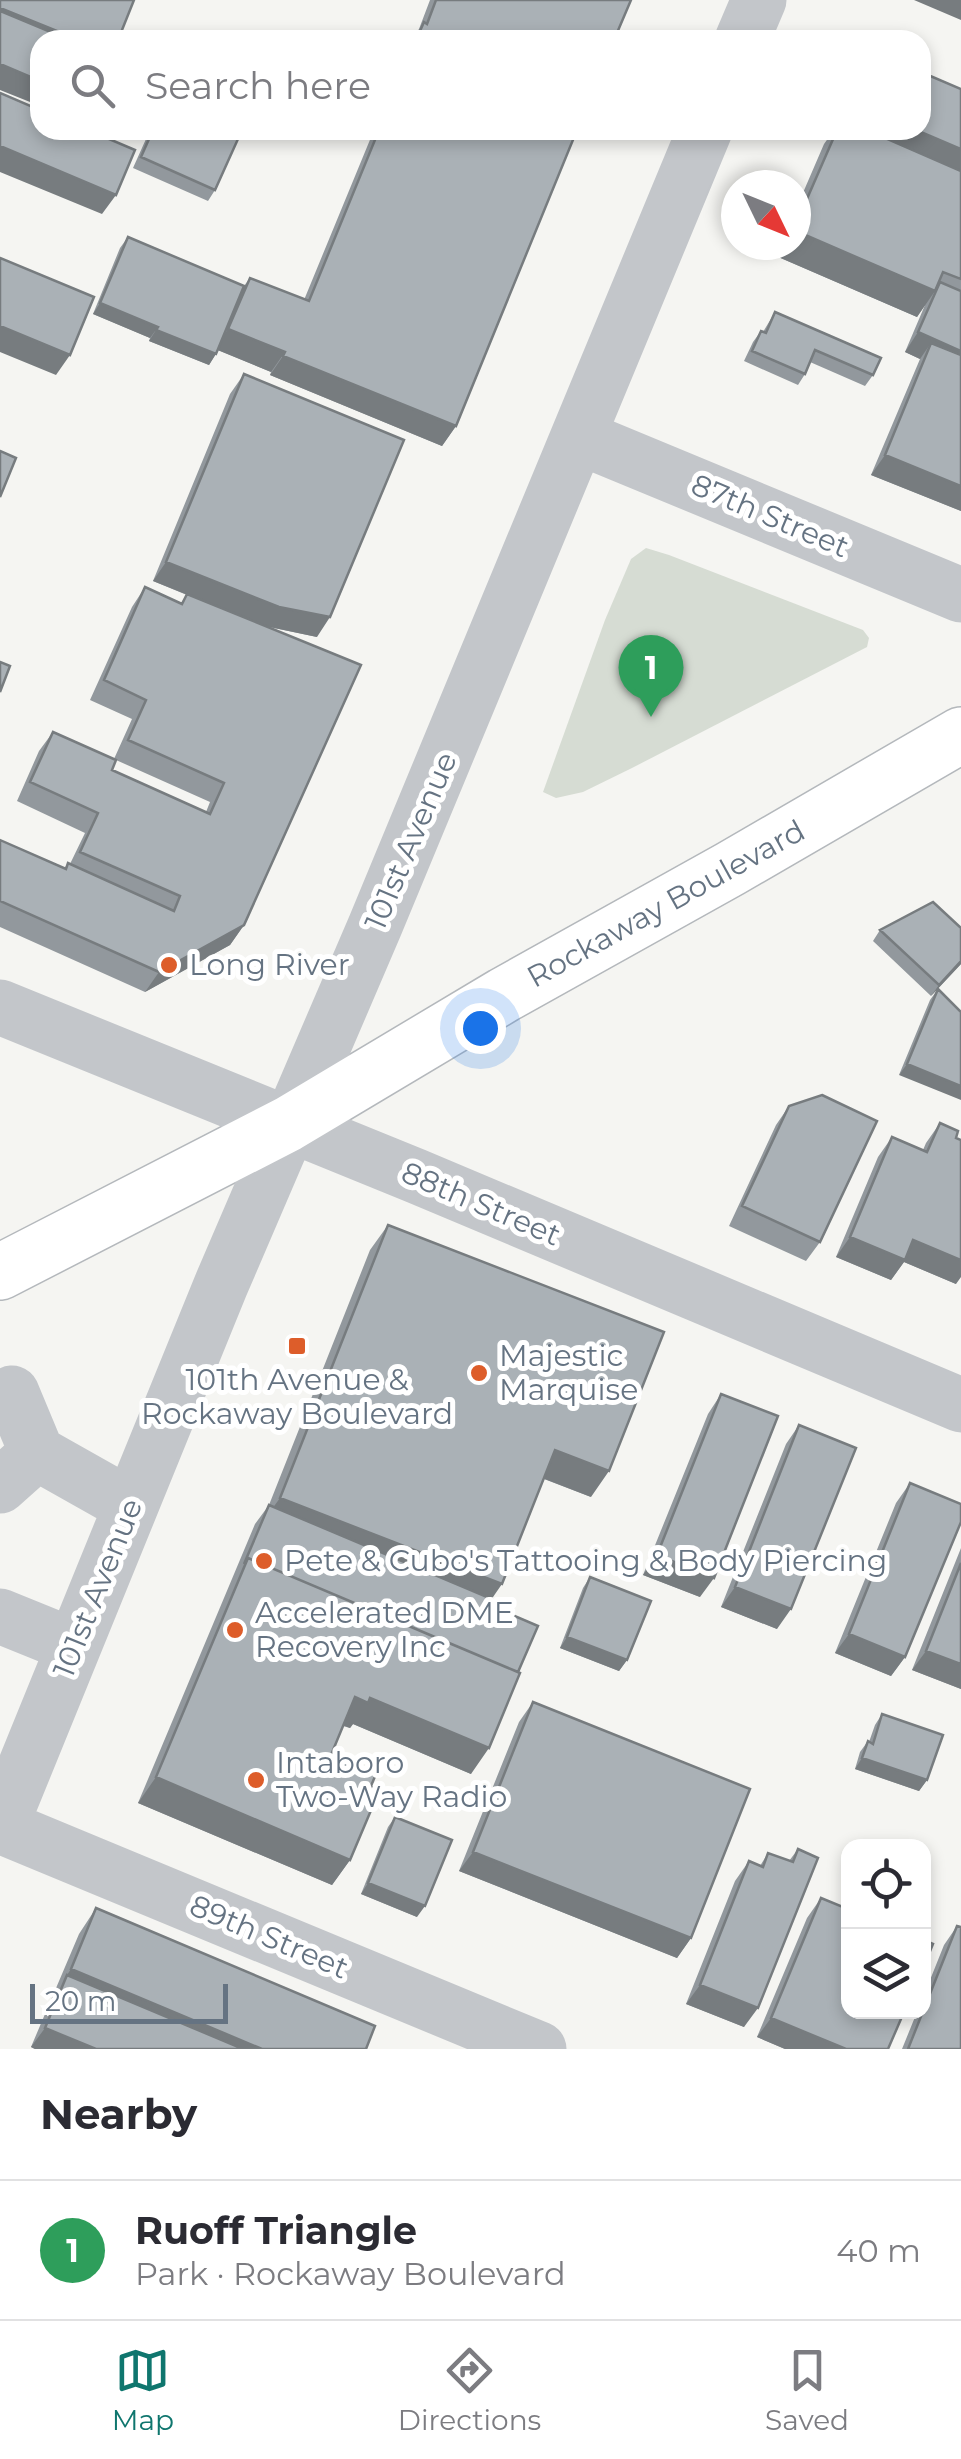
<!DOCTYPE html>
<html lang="en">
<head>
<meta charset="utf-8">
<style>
	body { margin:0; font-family:Montserrat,sans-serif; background:#f2f2f3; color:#2b2b33 }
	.controls { position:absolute; right:30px; bottom:30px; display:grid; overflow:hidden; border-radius:20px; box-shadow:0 5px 15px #0003 }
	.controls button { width:90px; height:90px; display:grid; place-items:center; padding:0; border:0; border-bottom:2px solid #e1e1e2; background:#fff; color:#2b2b33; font:50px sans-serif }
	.compass { position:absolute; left:721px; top:170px; width:90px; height:90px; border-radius:50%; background:#fff; box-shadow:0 5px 15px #0003; rotate:133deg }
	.scale { position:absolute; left:30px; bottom:25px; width:198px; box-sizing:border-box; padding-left:10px; border:5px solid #657382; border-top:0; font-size:28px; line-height:35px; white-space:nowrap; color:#657382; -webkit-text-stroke:8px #fff; paint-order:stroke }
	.you { position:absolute; left:480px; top:1028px; width:35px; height:35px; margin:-25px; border:8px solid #fff; border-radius:50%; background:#1a73e8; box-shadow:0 0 0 15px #1a73e833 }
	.badge { display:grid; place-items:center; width:65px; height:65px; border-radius:50%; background:#0f766e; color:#fff; font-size:32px; font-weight:700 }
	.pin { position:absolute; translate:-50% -82px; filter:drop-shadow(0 2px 5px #0008) }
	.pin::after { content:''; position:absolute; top:52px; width:35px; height:30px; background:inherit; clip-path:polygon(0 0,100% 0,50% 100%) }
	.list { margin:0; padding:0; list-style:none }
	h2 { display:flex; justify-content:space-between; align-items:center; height:130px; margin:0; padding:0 40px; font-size:42px }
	h2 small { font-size:32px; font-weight:400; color:#7c7c81 }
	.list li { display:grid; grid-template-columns:65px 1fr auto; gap:30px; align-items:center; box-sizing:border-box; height:140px; padding:0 40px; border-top:2px solid #e1e1e2 }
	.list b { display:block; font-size:38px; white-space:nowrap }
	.list p { margin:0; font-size:32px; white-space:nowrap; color:#7c7c81 }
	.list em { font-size:32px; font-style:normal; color:#7c7c81 }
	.icon { flex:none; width:55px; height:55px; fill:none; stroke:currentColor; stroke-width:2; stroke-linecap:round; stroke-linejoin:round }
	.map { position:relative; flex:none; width:961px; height:2049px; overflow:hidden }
	.search { position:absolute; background:#fff; box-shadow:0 5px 15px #0003; left:30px; right:30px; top:30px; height:110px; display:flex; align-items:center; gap:25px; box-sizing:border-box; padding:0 35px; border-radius:30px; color:#7c7c81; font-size:38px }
	.sheet { height:270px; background:#fff }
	nav { display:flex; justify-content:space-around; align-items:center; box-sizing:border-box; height:140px; border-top:2px solid #e1e1e2; background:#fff; font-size:28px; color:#7c7c81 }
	nav a { display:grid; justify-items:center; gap:5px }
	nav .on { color:#0f766e }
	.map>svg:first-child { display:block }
	.green { fill:#d6dcd3 }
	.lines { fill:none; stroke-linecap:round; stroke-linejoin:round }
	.major-casing { stroke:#b4b8bc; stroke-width:58 }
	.minor { stroke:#c3c6ca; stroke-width:55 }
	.major { stroke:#fff; stroke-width:55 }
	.wall { fill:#92989d; fill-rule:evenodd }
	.shaded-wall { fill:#777c7f }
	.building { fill:#aab1b6; stroke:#777c7f; stroke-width:2.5 }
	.poi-dot { fill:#dd5d2a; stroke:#fff; stroke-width:4 }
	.labels { text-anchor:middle; stroke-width:10; stroke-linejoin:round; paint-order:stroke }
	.street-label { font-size:30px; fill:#657382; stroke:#fff }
	.poi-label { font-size:30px; fill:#657382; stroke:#fff; text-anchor:start }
</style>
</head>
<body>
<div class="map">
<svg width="961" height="2049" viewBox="0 0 961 2049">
	<rect width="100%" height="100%" fill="#f5f5f2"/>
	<path class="green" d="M 646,548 L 669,555 L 863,630 L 869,638 L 867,647 L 632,768 L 583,792 L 556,798 L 543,792 L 605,620 L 631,559 Z"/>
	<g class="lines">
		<g class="major-casing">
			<path id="major" d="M 0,1272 L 288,1124 L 504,995 L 730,869 L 961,735"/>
		</g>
		<path class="minor" d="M 742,40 L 759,0
			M 579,437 L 961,595
			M 0,1007 L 416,1176 L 961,1405
			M 0,1399 L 12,1393 L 37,1453 L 131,1506
			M 0,1486 L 37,1453
			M 0,1616 L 74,1646
			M 0,1826 L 539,2049
			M 0,1828 L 221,1285 L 375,926 L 705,130"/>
		<use href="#major" class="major"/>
	</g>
	<path class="wall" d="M 430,0 L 631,0 L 614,40 L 411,40 L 419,29 Z
		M 961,89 L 961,511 L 871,475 L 920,359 L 905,352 L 925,305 L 917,317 L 776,256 L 780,245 L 796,245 L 796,209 L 824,144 L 834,130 L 921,130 Z
		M 150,130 L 242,130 L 215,190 L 208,201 L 133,168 Z
		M 374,130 L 577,130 L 456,426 L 442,446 L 270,375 L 271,372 L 218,350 L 209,365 L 149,341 L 150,338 L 93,314 L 120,248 L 128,237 L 244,286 L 250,278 L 304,300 Z
		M 775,312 L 873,375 L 865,386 L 810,362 L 805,374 L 798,385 L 744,361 L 753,342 L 761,331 L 763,332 Z
		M 244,374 L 317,637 L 269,627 L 244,925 L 230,945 L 145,992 L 0,927 L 0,840 L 64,869 L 68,863 L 70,864 L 85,833 L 17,801 L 39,751 L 53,732 L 114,759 L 132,719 L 90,700 L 132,607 L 145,587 L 181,603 L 187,595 L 153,581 L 230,394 ZM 116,760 L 210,802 L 206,812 L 112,770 Z
		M 961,928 L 961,964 L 931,996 L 873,941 L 880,930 Z
		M 938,989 L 961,1012 L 899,1075 L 930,1000 Z
		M 789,1106 L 820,1242 L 806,1261 L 729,1226 L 776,1125 Z
		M 940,1123 L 956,1138 L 956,1284 L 904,1262 L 891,1280 L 836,1257 L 878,1157 L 892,1137 L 923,1150 L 926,1143 Z
		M 388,1225 L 591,1497 L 544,1479 L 492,1599 L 496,1608 L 471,1774 L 353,1724 L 350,1728 L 343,1726 L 331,1755 L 350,1860 L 332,1885 L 138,1803 L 255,1524 L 269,1505 L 370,1250 Z
		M 721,1394 L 700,1597 L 643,1575 L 708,1414 Z
		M 799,1425 L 777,1629 L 721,1607 L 786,1444 Z
		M 910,1483 L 905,1657 L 891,1676 L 835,1653 L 896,1503 Z
		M 961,1548 L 961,1689 L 912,1670 Z
		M 590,1577 L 627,1660 L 619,1671 L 560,1648 L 583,1588 Z
		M 533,1702 L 691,1938 L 677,1958 L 459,1871 L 519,1722 Z
		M 882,1714 L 927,1780 L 919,1791 L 855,1769 L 860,1752 L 868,1741 L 869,1742 L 875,1725 Z
		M 395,1817 L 417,1917 L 361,1894 L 388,1827 Z
		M 798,1849 L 744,2027 L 686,2004 L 735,1881 L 749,1861 L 760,1866 L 768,1853 L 789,1861 Z
		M 821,1898 L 888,2049 L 785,2049 L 757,2037 L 807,1918 Z
		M 96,1908 L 366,2049 L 35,2049 L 31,2047 L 79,1934 Z
		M 957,1926 L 961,2049 L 902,2049 L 917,2012 L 924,2012 L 924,1995 L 944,1945 Z"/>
	<path class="shaded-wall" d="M 914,0 L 961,0 L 961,20 Z
		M 0,8 L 79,40 L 40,40 L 0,33 Z
		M 0,64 L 40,81 L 40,106 L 0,90 Z
		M 838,130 L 916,130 L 961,149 L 961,183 Z
		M 0,146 L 116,195 L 102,214 L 0,172 Z
		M 796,231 L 935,291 L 917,317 L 776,256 L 783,245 L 796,245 Z
		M 100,303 L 158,327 L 150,338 L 93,314 Z
		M 0,326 L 70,355 L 56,375 L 0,352 Z
		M 228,329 L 285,352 L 271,372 L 215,349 Z
		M 156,330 L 216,354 L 209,365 L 149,341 Z
		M 918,332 L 961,351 L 961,376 L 931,343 L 920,359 L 905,352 Z
		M 283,356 L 456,426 L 442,446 L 270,375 Z
		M 885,455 L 961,486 L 961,511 L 871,475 Z
		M 166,562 L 330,617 L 317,637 L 265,626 L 153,581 Z
		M 244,925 L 230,945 L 145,992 L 159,972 Z
		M 961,961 L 961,964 L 931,996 L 939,985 Z
		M 907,1064 L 961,1086 L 961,1100 L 899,1075 Z
		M 850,1237 L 913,1240 L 961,1260 L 961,1277 L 956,1284 L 904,1262 L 891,1280 L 836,1257 Z
		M 555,1450 L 609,1471 L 591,1497 L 537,1476 Z
		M 280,1498 L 502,1584 L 484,1610 L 262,1523 Z
		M 657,1555 L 714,1578 L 700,1597 L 643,1575 Z
		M 735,1587 L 791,1609 L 777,1629 L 721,1607 Z
		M 849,1634 L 905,1657 L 891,1676 L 835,1653 Z
		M 567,1637 L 627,1660 L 619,1671 L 560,1648 Z
		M 926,1651 L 961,1664 L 961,1689 L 912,1670 Z
		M 355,1697 L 370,1698 L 489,1748 L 471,1774 L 353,1724 L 350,1728 L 337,1723 Z
		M 862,1758 L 927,1780 L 919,1791 L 855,1769 Z
		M 156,1777 L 350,1860 L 332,1885 L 138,1803 Z
		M 473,1852 L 691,1938 L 677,1958 L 459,1871 Z
		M 368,1883 L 425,1906 L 417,1917 L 361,1894 Z
		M 71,1969 L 262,2049 L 183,2049 L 67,1975 Z
		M 700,1985 L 758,2008 L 744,2027 L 686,2004 Z
		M 771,2018 L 846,2049 L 785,2049 L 757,2037 Z
		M 45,2028 L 96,2049 L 35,2049 L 31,2047 Z"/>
	<path class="building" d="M 0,0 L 134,0 L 118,40 L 79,40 L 0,8 Z
		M 436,0 L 631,0 L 614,40 L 416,40 L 424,22 L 427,24 Z
		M 0,11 L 70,40 L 40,40 L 40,81 L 0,64 Z
		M 921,72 L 961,89 L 961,149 L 916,130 L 921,130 Z
		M 0,93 L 40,110 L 40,130 L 88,130 L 135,150 L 116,195 L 0,146 Z
		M 153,130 L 242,130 L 215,190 L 141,157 Z
		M 379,130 L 577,130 L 456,426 L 283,356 L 285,352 L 228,329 L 250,278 L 309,301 Z
		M 837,130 L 867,130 L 961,171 L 961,279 L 943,272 L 935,291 L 796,231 L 796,224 Z
		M 128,237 L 244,286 L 216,354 L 156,330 L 158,327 L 100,303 Z
		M 0,258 L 94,297 L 70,355 L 0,326 Z
		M 940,282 L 961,291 L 961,351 L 918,332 Z
		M 775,312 L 881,358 L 873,375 L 815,350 L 805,374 L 752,351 L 761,331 L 766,333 Z
		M 931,343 L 961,355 L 961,486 L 885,455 Z
		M 244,374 L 404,440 L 330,617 L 279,607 L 166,562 Z
		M 0,451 L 16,458 L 0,497 Z
		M 145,587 L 182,604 L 187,594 L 361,665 L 244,925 L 159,972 L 0,901 L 0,840 L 66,869 L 68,863 L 174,911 L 180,896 L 80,852 L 98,813 L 30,782 L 53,732 L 116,760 L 112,770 L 210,814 L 224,783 L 128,740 L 146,700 L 104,680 Z
		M 0,662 L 10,666 L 0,692 Z
		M 933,902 L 961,928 L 961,961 L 939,985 L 880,930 Z
		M 938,989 L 961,1012 L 961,1086 L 907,1064 Z
		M 822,1095 L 877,1121 L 820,1242 L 742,1206 L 789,1106 Z
		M 940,1123 L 958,1131 L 956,1138 L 961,1140 L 961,1260 L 913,1240 L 905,1260 L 850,1237 L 892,1137 L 927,1152 Z
		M 388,1225 L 664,1332 L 609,1471 L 555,1450 L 502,1584 L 280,1498 Z
		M 721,1394 L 778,1416 L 714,1578 L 657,1555 Z
		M 799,1425 L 856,1448 L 791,1609 L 735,1587 Z
		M 910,1483 L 961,1504 L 961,1522 L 905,1657 L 849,1634 Z
		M 269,1505 L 499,1602 L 496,1608 L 538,1626 L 518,1672 L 248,1558 L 244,1564 Z
		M 248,1558 L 520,1673 L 489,1748 L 370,1698 L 368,1703 L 355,1697 L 331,1755 L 376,1774 L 371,1786 L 380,1789 L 350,1860 L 156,1777 Z
		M 961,1563 L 961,1664 L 926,1651 Z
		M 590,1577 L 651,1601 L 627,1660 L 567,1637 Z
		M 533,1702 L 750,1789 L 691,1938 L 473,1852 Z
		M 882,1714 L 943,1735 L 927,1780 L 862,1758 L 868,1741 L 873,1744 Z
		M 395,1817 L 452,1840 L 425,1906 L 368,1883 Z
		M 798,1849 L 818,1858 L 758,2008 L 700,1985 L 749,1861 L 763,1867 L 768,1853 L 793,1862 Z
		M 821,1898 L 848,1909 L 848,2012 L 904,2012 L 888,2049 L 846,2049 L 771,2018 Z
		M 96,1908 L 375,2026 L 366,2049 L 262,2049 L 71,1969 Z
		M 957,1926 L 961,1927 L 961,2049 L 908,2049 Z
		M 924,1940 L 933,1944 L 924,1966 Z
		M 67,1975 L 243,2049 L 96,2049 L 45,2028 Z"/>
	<g class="poi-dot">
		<circle cx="169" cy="965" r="10"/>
		<rect x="287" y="1336" width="20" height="20" rx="5"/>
		<circle cx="479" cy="1373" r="10"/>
		<circle cx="264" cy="1561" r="10"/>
		<circle cx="235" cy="1630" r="10"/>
		<circle cx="256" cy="1780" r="10"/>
	</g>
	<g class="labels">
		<g class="street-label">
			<text transform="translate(770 516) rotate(23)" y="10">87th Street</text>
			<text transform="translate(411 841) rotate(-67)" y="10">101st Avenue</text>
			<text transform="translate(666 904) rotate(-29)" y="10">Rockaway Boulevard</text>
			<text transform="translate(481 1204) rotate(23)" y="10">88th Street</text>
			<text transform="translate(98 1588) rotate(-68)" y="10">101st Avenue</text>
			<text transform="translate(269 1937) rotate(23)" y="10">89th Street</text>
		</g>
		<g class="poi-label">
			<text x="189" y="975">Long River</text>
			<text x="499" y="1366">Majestic<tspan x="499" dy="34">Marquise</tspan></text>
			<text x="297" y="1390" text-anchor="middle">101th Avenue &amp;<tspan x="297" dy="34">Rockaway Boulevard</tspan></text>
			<text x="284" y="1571">Pete &amp; Cubo's Tattooing &amp; Body Piercing</text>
			<text x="255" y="1623">Accelerated DME<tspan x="255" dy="34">Recovery Inc</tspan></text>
			<text x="276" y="1773">Intaboro<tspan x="276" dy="34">Two-Way Radio</tspan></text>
		</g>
	</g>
</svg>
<div class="controls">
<button><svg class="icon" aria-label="locate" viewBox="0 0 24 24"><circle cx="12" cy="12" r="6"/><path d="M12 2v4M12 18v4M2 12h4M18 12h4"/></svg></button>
<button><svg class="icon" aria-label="layers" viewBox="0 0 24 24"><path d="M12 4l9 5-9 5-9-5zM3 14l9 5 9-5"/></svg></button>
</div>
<svg class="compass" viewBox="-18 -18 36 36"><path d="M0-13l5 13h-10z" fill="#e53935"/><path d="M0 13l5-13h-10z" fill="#7c7c81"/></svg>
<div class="scale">20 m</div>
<div class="you"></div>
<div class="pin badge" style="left:651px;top:717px;background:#2e9e5b">1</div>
<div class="search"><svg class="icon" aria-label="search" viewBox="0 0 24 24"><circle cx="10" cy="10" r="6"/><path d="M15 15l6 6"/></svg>Search here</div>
</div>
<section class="sheet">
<h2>Nearby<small></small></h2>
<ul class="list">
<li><span class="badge" style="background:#2e9e5b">1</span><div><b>Ruoff Triangle</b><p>Park · Rockaway Boulevard</p></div><em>40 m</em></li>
</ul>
</section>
<nav>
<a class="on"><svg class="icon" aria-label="map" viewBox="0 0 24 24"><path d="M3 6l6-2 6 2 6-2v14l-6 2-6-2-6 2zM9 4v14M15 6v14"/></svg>Map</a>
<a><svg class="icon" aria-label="directions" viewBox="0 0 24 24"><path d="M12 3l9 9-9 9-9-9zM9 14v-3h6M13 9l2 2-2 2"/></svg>Directions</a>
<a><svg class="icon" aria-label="saved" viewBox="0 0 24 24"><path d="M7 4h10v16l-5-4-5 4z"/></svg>Saved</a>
</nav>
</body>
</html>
